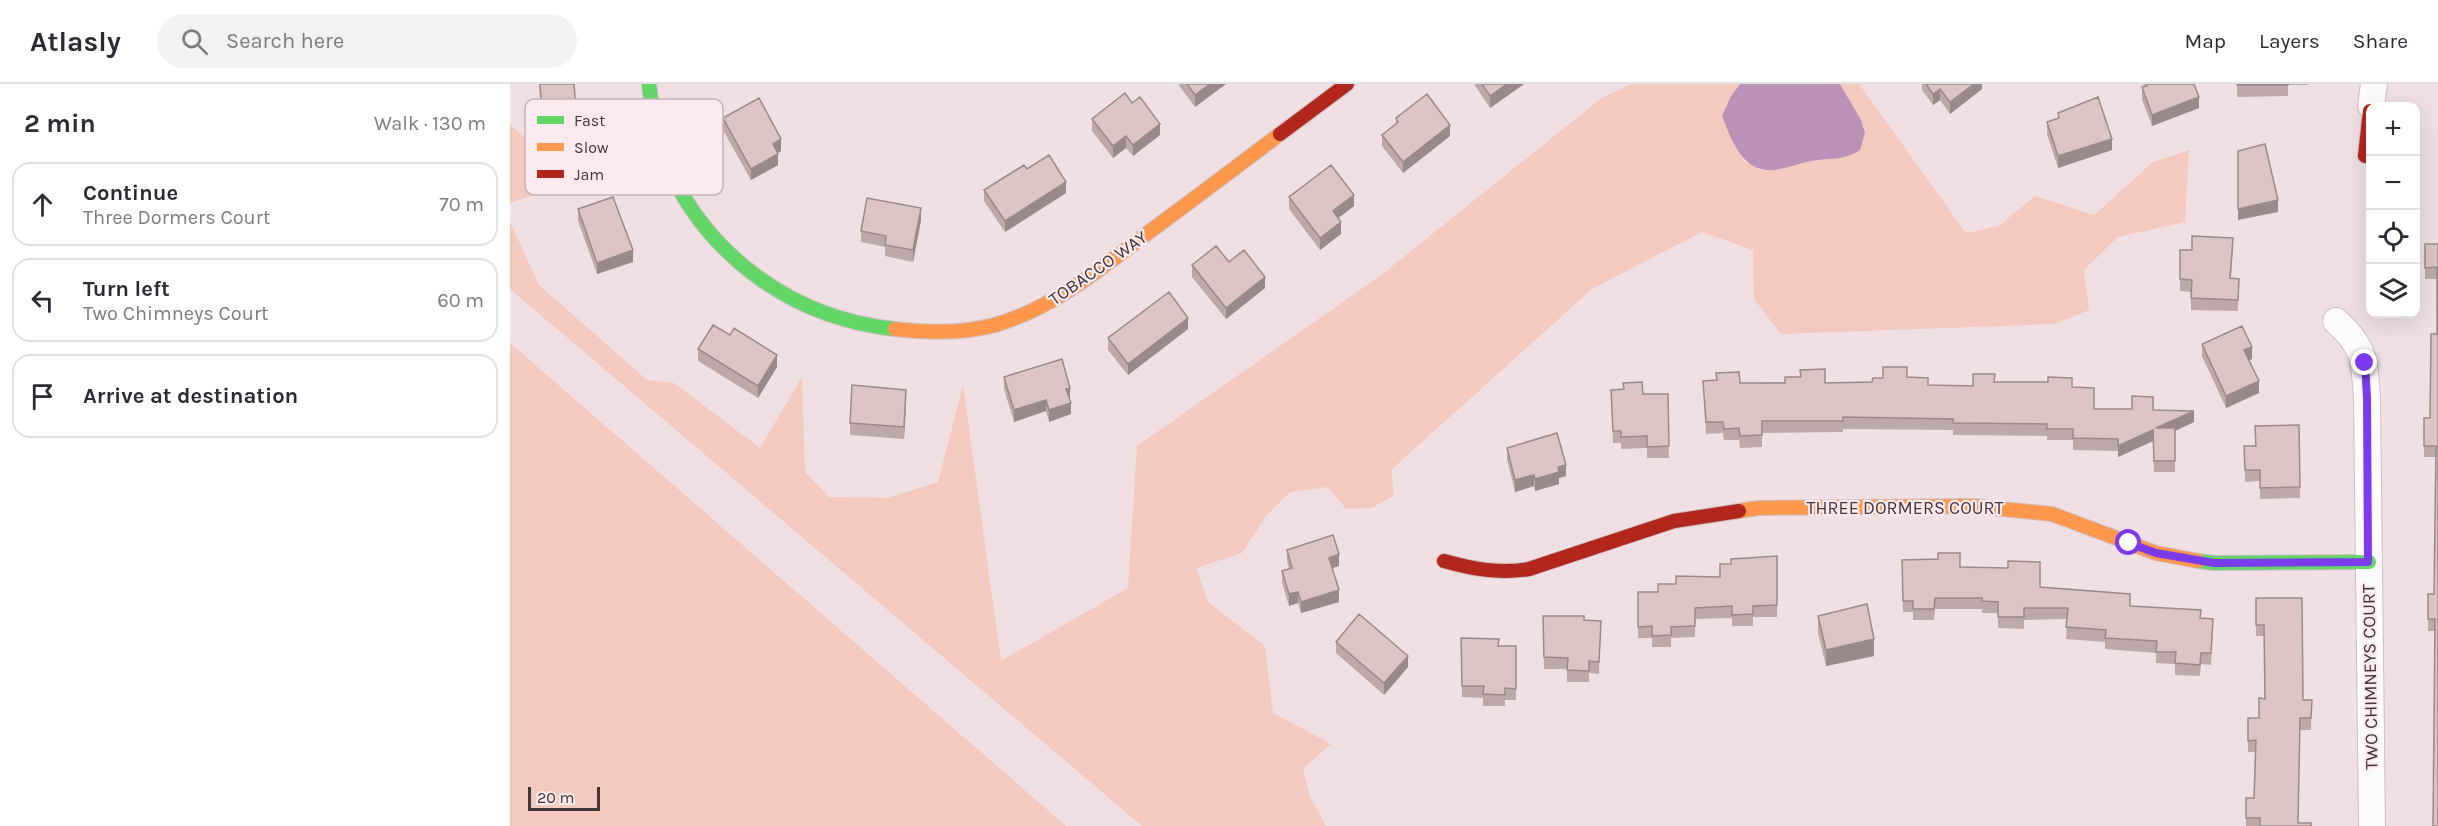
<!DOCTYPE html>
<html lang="en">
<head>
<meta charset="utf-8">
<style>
	body { margin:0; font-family:Karla,sans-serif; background:#f2f2f3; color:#2b2b33 }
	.controls { position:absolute; right:18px; top:18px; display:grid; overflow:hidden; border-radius:12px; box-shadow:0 6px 24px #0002 }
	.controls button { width:54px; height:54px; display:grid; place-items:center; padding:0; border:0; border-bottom:2px solid #e1e1e2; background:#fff; color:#2b2b33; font:30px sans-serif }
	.scale { position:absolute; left:18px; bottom:15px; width:72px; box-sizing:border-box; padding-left:6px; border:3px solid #3f3436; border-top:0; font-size:16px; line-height:21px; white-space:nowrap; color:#3f3436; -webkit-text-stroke:4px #fceaee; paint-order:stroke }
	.stop { position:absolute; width:18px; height:18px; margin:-14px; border:4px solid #7c3aed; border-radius:50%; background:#fff }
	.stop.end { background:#7c3aed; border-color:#fff; box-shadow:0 2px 6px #0008 }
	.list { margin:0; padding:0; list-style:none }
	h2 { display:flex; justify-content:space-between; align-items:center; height:78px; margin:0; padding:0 24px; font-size:26px }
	h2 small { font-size:20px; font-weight:400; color:#7c7c81 }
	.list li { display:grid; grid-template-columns:39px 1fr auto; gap:18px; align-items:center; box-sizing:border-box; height:84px; margin:0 12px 12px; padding:0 12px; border:2px solid #e1e1e2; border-radius:18px }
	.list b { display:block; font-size:22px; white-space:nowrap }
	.list p { margin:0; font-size:20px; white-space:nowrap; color:#7c7c81 }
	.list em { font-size:20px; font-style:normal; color:#7c7c81 }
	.icon { flex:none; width:33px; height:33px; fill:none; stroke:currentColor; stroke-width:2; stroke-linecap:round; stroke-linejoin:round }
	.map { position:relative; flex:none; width:1928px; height:742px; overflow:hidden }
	header { display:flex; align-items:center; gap:36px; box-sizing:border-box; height:84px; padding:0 30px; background:#fff; border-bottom:2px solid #e1e1e2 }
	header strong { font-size:28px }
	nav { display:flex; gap:33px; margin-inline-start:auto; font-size:21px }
	.search { width:420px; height:54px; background:#f2f2f3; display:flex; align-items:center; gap:15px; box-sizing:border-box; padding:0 21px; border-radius:33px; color:#7c7c81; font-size:22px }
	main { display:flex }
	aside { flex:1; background:#fff }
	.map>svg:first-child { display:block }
	.green { fill:#f4c9be }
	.water { fill:#bc91b7 }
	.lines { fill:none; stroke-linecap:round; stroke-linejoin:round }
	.street-casing { stroke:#ccbfc1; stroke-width:28 }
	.fast-casing { stroke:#ccbfc1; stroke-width:16 }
	.slow-casing { stroke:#ccbfc1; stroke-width:16 }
	.jam-casing { stroke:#ccbfc1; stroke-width:16 }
	.street { stroke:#fdfafb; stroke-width:26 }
	.fast { stroke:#63d668; stroke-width:14 }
	.slow { stroke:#ff974d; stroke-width:14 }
	.jam { stroke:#b3261e; stroke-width:14 }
	.wall { fill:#bda9a9 }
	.shaded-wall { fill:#9a898a }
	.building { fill:#dcc4c5; stroke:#9a898a; stroke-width:1.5 }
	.route { stroke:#7c3aed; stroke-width:8 }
	.labels { text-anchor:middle; stroke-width:4.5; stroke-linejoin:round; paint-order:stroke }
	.street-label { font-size:18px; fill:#3f3436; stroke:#fceaee }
	.key { fill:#fceaee; stroke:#c3b3b7; stroke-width:1.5 }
	.key-label { font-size:16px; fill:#3f3436 }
</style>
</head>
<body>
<header>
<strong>Atlasly</strong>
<div class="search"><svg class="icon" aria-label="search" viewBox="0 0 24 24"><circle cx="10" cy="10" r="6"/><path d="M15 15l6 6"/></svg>Search here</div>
<nav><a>Map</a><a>Layers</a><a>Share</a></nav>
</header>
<main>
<aside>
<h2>2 min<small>Walk · 130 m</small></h2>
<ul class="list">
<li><svg class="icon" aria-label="ahead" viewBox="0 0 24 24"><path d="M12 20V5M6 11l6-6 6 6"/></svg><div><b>Continue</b><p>Three Dormers Court</p></div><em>70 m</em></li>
<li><svg class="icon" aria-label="left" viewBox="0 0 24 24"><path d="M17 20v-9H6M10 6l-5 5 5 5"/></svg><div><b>Turn left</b><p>Two Chimneys Court</p></div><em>60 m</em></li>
<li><svg class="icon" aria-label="arrive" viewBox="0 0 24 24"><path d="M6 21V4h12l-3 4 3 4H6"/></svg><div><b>Arrive at destination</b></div></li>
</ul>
</aside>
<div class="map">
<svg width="1928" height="742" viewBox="0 0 1928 742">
	<rect width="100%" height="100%" fill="#f1e0e3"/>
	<path class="green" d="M 1122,0 L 1230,0 L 1221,12 L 1212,32 L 1234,77 L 1251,86 L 1268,86 L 1304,76 L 1318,76 L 1350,66 L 1355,48 L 1351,36 L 1330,0 L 1349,0 L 1456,149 L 1489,142 L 1525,112 L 1584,131 L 1643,78 L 1679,66 L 1675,138 L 1608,153 L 1574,186 L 1579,226 L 1545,240 L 1271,250 L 1244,215 L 1243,166 L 1192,148 L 1082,205 L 882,385 L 883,412 L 862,424 L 836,425 L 818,403 L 780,408 L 756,432 L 732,469 L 686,484 L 698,518 L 755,562 L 763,629 L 821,660 L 793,685 L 800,713 L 816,742 L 632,742 L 0,205 L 0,138 L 29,201 L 137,296 L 164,299 L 250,364 L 292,293 L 295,388 L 319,413 L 377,414 L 428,398 L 453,301 L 491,577 L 618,504 L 627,362 L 870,192 L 1093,13 Z
		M 0,40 L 16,55 L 34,107 L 0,119 Z
		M 0,259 L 556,742 L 0,742 Z"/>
	<path class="water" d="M 1230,0 L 1330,0 L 1351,36 L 1355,49 L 1350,66 C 1333,77 1320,74 1301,77 C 1291,79 1280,83 1270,85 C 1234,93 1223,59 1212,32 L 1221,12 Z"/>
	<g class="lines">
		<g class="street-casing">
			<path id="street" d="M 1861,22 L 1864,0
				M 1826,237 C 1856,264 1854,277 1857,314 L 1862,742"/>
		</g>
		<g class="fast-casing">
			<path id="fast" d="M 139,0 C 142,22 144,46 152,68 C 190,167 279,234 385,245
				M 1688,477 L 1704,479 L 1859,478"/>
		</g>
		<g class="slow-casing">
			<path id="slow" d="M 385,245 C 419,249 455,250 488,240 C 544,223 589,186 635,151 C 680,118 725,84 770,50
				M 1229,427 L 1248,424 L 1463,422 L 1542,430 L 1646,469 L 1688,477"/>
		</g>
		<g class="jam-casing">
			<path id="jam" d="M 770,50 L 837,0
				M 1855,72 L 1860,27
				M 934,477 C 963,485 989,490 1019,485 L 1164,437 L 1229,427"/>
		</g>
		<use href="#street" class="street"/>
		<use href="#fast" class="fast"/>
		<use href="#slow" class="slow"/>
		<use href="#jam" class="jam"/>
	</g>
	<path class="wall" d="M 29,0 L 64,0 L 66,37 L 32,39 Z
		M 668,0 L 716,0 L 685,23 Z
		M 964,0 L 1014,0 L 980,24 Z
		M 1412,0 L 1472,0 L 1472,5 L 1440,30 L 1430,16 L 1423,21 L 1412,6 Z
		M 1633,0 L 1684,0 L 1689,24 L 1642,42 L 1632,15 L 1632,3 L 1634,3 Z
		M 1727,0 L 1798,0 L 1798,1 L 1778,1 L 1778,12 L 1727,13 Z
		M 622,19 L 650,51 L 623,72 L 616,64 L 603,74 L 582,47 L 582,35 Z
		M 1548,29 L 1602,66 L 1548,84 L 1537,50 L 1537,38 L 1548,34 Z
		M 213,34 L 271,67 L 267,69 L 268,81 L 241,96 L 213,46 Z
		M 886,34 L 940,52 L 893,89 L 872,62 L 872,51 L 886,40 Z
		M 517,85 L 556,109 L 495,148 L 474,117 L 474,106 Z
		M 779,113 L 844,122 L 828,134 L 831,150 L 810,166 L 779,125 Z
		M 68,125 L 123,178 L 87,190 L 68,137 Z
		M 411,136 L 403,178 L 375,172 L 375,163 L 351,158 L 351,147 Z
		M 1915,160 L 1928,160 L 1928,742 L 1923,742 L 1925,547 L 1918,547 L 1918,510 L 1924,510 L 1926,373 L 1914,373 L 1914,334 L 1920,334 L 1921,250 L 1927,250 L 1927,195 L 1915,195 Z
		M 1723,165 L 1721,194 L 1729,195 L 1728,227 L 1681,226 L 1681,208 L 1670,207 L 1670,166 Z
		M 719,178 L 755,204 L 716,235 L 682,193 L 682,181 Z
		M 678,245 L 618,291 L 598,266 L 598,254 Z
		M 1692,260 L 1742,275 L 1739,276 L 1749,309 L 1716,324 L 1692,272 Z
		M 188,265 L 267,283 L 248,314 L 188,277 Z
		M 494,293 L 560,315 L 560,316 L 561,330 L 539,338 L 536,327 L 504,338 L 494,305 Z
		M 1397,293 L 1418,301 L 1463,302 L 1485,298 L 1562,303 L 1584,325 L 1643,326 L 1684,338 L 1665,347 L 1665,388 L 1644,388 L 1643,357 L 1608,373 L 1608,367 L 1563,366 L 1563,356 L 1537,356 L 1537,352 L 1443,351 L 1443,346 L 1333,345 L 1333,348 L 1252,349 L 1252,363 L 1230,364 L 1229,356 L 1214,356 L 1213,349 L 1196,350 L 1193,297 L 1230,299 L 1362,298 Z
		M 1113,299 L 1133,310 L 1158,310 L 1159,374 L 1137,374 L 1137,364 L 1111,365 L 1111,359 L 1103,359 L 1101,306 L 1113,305 Z
		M 396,317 L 394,355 L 340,351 L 340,339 Z
		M 1789,341 L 1790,414 L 1750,415 L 1750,397 L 1735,398 L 1734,362 L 1746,362 Z
		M 997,364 L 1056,392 L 1049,394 L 1049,400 L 1025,407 L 1024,402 L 1005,408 L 997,376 Z
		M 777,466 L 829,482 L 822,484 L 829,518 L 791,529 L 788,519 L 779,522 L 772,499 L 772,487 L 779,485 L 777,477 Z
		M 1267,472 L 1267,533 L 1243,533 L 1243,542 L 1222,542 L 1222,534 L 1185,535 L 1185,553 L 1161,554 L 1161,563 L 1142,563 L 1142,554 L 1128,554 L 1128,508 L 1148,508 L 1166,500 L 1210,493 L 1221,480 Z
		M 1392,476 L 1450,483 L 1498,484 L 1530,503 L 1620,522 L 1691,534 L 1703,546 L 1701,581 L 1691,580 L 1690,592 L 1665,591 L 1665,580 L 1646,579 L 1646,569 L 1595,565 L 1595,558 L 1556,555 L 1557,535 L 1514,536 L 1514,545 L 1488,544 L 1488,529 L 1472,529 L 1472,525 L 1425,525 L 1424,536 L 1403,536 L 1403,528 L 1393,528 Z
		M 1746,514 L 1793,616 L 1802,616 L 1801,646 L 1790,646 L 1788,739 L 1801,742 L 1736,742 L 1736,714 L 1744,714 L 1745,668 L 1738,668 L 1738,634 L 1749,634 L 1755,615 L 1754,552 L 1746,552 Z
		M 1033,532 L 1074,536 L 1091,537 L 1089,590 L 1079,589 L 1079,598 L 1057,598 L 1057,585 L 1034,585 Z
		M 1308,532 L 1364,572 L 1316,582 L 1308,549 Z
		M 951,554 L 988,562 L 1006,562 L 1006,616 L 995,616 L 995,622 L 973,622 L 973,614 L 952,613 Z
		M 826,558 L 898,583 L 874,611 L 826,569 Z"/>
	<path class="shaded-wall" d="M 700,0 L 716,0 L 685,23 L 685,11 Z
		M 997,0 L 1014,0 L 980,24 L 980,12 Z
		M 1464,0 L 1472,0 L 1472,5 L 1440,30 L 1440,18 Z
		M 1430,5 L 1430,16 L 1423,21 L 1423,10 Z
		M 1689,13 L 1689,24 L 1642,42 L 1642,31 Z
		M 650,40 L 650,51 L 623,72 L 623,61 Z
		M 940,41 L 940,52 L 893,89 L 893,78 Z
		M 616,52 L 616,64 L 603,74 L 603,62 Z
		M 271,55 L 271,67 L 263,72 L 263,60 Z
		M 1602,55 L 1602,66 L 1548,84 L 1548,72 Z
		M 268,70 L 268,81 L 241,96 L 241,85 Z
		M 556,98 L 556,109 L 495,148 L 495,137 Z
		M 844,111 L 844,122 L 823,138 L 823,127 Z
		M 1768,116 L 1768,128 L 1728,136 L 1728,125 Z
		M 411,124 L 411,136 L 403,178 L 403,166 Z
		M 831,138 L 831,150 L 810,166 L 810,154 Z
		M 123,166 L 123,178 L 87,190 L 87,179 Z
		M 755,193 L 755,204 L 716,235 L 716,224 Z
		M 678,234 L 678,245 L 618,291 L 618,280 Z
		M 1742,263 L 1742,275 L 1734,278 L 1734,266 Z
		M 267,271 L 267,283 L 248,314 L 248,302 Z
		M 1749,297 L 1749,309 L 1716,324 L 1716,312 Z
		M 560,304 L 560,315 L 556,317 L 556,305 Z
		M 396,306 L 396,317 L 394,355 L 394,343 Z
		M 536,316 L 536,327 L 504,338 L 504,326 Z
		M 561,319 L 561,330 L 539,338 L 539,326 Z
		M 1684,327 L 1684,338 L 1646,356 L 1646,344 Z
		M 1643,346 L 1643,357 L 1608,373 L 1608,362 Z
		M 1056,381 L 1056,392 L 1049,394 L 1049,400 L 1025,407 L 1025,395 L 1048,383 Z
		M 1024,391 L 1024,402 L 1005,408 L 1005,396 Z
		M 829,470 L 829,482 L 819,485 L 819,474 Z
		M 829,506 L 829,518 L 791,529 L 791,518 Z
		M 788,508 L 788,519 L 779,522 L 779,510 Z
		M 1364,555 L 1364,572 L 1316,582 L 1316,566 Z
		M 898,572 L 898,583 L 874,611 L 874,599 Z"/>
	<path class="building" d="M 30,0 L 64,0 L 66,25 L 32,28 Z
		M 677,0 L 700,0 L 685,11 Z
		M 972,0 L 997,0 L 980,12 Z
		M 1416,0 L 1464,0 L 1440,18 L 1430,5 L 1423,10 Z
		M 1637,0 L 1684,0 L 1689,13 L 1642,31 L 1632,3 L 1637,2 Z
		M 1727,0 L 1778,0 L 1778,1 L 1727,1 Z
		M 615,9 L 622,19 L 630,13 L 650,40 L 623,61 L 616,52 L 603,62 L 582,35 Z
		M 917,10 L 940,41 L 893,78 L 872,51 L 888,38 L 886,34 Z
		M 1588,13 L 1602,55 L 1548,72 L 1537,38 L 1549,34 L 1548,29 Z
		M 249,14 L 271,55 L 263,60 L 268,70 L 241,85 L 213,34 Z
		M 1755,60 L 1768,116 L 1728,125 L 1728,67 Z
		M 539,71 L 556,98 L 495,137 L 474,106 L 514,81 L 517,85 Z
		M 821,81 L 844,111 L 823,127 L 831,138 L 810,154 L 779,113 Z
		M 103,113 L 123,166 L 87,179 L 68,125 Z
		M 357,114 L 411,124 L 403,166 L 375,161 L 376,152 L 351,147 Z
		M 1682,152 L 1723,154 L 1720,194 L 1729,195 L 1728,216 L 1681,214 L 1682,196 L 1670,195 L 1670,166 L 1682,166 Z
		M 1915,160 L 1928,160 L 1928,742 L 1923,742 L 1925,535 L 1918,535 L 1918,510 L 1924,510 L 1926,362 L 1914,362 L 1914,334 L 1920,334 L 1921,250 L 1927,250 L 1927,183 L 1915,184 Z
		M 706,162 L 719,178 L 734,166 L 755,193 L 716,224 L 682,181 Z
		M 659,208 L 678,234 L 618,280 L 598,254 Z
		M 203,241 L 220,251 L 224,244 L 267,271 L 248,302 L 188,265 Z
		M 1732,242 L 1742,263 L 1734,266 L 1749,297 L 1716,312 L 1692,260 Z
		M 552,275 L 560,304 L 556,305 L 561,319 L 539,326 L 536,316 L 504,326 L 494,293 Z
		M 1373,283 L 1397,283 L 1397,293 L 1418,294 L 1418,301 L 1463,302 L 1463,290 L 1485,290 L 1484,298 L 1538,298 L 1538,293 L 1562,294 L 1562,303 L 1584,304 L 1584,325 L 1622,325 L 1622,312 L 1643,313 L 1643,326 L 1684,327 L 1646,344 L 1665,344 L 1665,377 L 1644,377 L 1643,346 L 1608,362 L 1608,355 L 1563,354 L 1563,345 L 1537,345 L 1537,340 L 1443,339 L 1443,335 L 1333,333 L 1333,337 L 1252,337 L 1252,351 L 1230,352 L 1229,344 L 1214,345 L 1213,338 L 1196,338 L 1193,297 L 1207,296 L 1206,289 L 1229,288 L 1230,299 L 1275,299 L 1275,293 L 1291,293 L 1290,286 L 1315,285 L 1315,299 L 1362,298 L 1363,294 L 1373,294 Z
		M 1132,298 L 1133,310 L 1158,310 L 1159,362 L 1137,363 L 1137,352 L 1111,353 L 1111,347 L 1103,347 L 1101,306 L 1114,305 L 1113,299 Z
		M 342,301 L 396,306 L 394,343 L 340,339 Z
		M 1789,341 L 1790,403 L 1750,404 L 1750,386 L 1735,386 L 1734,362 L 1746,362 L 1745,342 Z
		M 1047,349 L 1056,381 L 1048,383 L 1049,388 L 1025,395 L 1024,391 L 1005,396 L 997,364 Z
		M 823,451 L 829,470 L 819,474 L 829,506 L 791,518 L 788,508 L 779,510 L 772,487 L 782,484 L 777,466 Z
		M 1428,469 L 1450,469 L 1450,483 L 1498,484 L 1498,477 L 1530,478 L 1530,503 L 1620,510 L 1620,522 L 1691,526 L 1690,534 L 1703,535 L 1701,569 L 1691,569 L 1690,581 L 1665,579 L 1666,568 L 1646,568 L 1647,557 L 1595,554 L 1596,546 L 1556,543 L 1558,524 L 1514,524 L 1514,533 L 1488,533 L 1488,518 L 1472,517 L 1472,514 L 1425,514 L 1424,525 L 1403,525 L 1403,517 L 1393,517 L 1392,476 L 1428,475 Z
		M 1267,472 L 1267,521 L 1243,522 L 1243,530 L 1222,531 L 1222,522 L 1185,524 L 1185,542 L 1161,543 L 1161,551 L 1142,552 L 1142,542 L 1128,543 L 1128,508 L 1148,508 L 1148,500 L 1166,500 L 1166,492 L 1210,493 L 1210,480 L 1221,480 L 1221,475 Z
		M 1746,514 L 1792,514 L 1793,616 L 1802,616 L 1801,634 L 1790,634 L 1788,739 L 1801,739 L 1801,742 L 1750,742 L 1750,734 L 1736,734 L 1736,714 L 1744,714 L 1746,656 L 1738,657 L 1738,634 L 1749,634 L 1749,614 L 1755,615 L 1754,541 L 1746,541 Z
		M 1357,520 L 1364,555 L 1316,566 L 1308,532 Z
		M 849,530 L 898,572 L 874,599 L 826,558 Z
		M 1033,532 L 1074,532 L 1074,536 L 1091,537 L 1089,578 L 1079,577 L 1079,587 L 1057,586 L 1058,574 L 1034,573 Z
		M 951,554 L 989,555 L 988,562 L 1006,562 L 1006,605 L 995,604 L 995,611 L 973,610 L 974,602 L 952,602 Z"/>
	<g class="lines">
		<path class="route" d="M 1619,459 L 1646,469 L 1704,479 L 1858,478 L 1857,314 L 1855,279"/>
	</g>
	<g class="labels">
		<g class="street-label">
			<text transform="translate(588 184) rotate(-35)" y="6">TOBACCO WAY</text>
			<text x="1395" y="430">THREE DORMERS COURT</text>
			<text transform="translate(1860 593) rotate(-91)" y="6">TWO CHIMNEYS COURT</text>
		</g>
	</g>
	<rect x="15" y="15" width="198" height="96" rx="9" class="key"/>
	<rect x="27" y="32" width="27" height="8" fill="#63d668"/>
	<rect x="27" y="59" width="27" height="8" fill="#ff974d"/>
	<rect x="27" y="86" width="27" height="8" fill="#b3261e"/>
	<g class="key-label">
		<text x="64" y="42">Fast</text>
		<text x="64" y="69">Slow</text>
		<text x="64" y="96">Jam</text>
	</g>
</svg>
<div class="controls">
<button>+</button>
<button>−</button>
<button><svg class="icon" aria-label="locate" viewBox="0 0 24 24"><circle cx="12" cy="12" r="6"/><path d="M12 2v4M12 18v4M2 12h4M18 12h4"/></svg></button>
<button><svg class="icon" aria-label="layers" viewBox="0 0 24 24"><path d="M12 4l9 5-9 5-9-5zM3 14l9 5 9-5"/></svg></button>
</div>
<div class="scale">20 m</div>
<div class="stop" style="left:1619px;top:459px"></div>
<div class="stop end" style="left:1855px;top:279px"></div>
</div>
</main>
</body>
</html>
